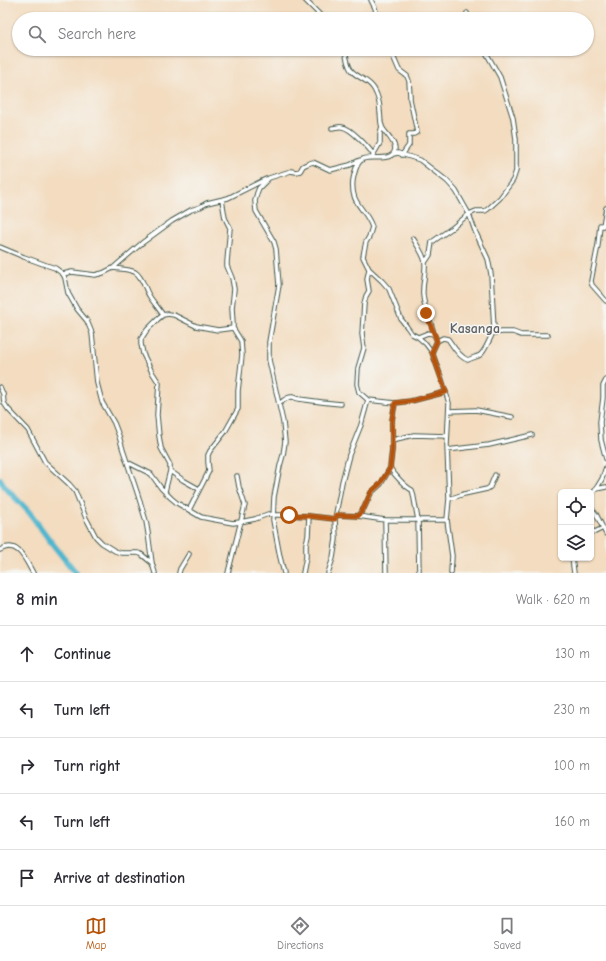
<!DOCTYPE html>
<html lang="en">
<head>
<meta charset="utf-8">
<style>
	body { margin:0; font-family:"Comic Neue",sans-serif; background:#f7f7f7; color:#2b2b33 }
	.controls { position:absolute; right:12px; bottom:12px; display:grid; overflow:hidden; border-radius:6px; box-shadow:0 1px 3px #0004 }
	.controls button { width:36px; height:36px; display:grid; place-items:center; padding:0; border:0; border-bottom:1px solid #e1e1e2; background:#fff; color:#2b2b33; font:20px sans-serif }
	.stop { position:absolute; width:12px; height:12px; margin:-9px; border:3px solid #b45309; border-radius:50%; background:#fff }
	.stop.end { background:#b45309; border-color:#fff; box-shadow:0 1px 4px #0008 }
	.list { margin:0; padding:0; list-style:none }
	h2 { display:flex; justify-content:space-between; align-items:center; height:52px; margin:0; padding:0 16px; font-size:17px }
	h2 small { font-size:13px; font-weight:400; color:#7c7c81 }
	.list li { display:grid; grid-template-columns:26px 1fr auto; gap:12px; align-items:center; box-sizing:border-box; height:56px; padding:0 16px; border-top:1px solid #e1e1e2 }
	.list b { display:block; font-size:15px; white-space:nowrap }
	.list em { font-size:13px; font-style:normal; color:#7c7c81 }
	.icon { flex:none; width:22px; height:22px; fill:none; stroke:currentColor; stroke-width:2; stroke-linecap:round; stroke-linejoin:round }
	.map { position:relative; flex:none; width:606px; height:573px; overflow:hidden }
	.search { position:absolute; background:#fff; box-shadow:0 1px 3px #0004; left:12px; right:12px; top:12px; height:44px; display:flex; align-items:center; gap:10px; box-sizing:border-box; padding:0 14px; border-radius:22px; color:#7c7c81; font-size:15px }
	.sheet { height:332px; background:#fff }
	nav { display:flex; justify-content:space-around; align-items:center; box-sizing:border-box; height:56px; border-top:1px solid #e1e1e2; background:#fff; font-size:11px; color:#7c7c81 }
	nav a { display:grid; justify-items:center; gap:2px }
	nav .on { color:#b45309 }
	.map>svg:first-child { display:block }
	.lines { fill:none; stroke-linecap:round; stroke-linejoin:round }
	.river { stroke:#4fb6cd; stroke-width:6 }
	.minor-casing { stroke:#3f5549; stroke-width:5.5 }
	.minor { stroke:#fff; stroke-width:3.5 }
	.route { stroke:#b45309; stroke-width:5 }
	.labels { text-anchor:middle; stroke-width:3; stroke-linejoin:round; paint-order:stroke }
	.quarter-label { font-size:14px; font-weight:bold; fill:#626367; stroke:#f6f6f2 }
</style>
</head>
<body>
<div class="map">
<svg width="606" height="573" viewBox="0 0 606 573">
	<rect width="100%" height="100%" fill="#f6f6f2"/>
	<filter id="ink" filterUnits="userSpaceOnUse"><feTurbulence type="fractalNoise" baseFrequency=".025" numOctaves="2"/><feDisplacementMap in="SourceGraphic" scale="8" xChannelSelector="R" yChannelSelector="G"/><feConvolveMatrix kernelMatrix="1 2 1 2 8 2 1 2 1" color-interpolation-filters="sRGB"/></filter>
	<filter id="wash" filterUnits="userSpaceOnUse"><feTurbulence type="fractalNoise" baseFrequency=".012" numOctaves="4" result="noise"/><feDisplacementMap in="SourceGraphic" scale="16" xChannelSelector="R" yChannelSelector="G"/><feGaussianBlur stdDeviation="0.9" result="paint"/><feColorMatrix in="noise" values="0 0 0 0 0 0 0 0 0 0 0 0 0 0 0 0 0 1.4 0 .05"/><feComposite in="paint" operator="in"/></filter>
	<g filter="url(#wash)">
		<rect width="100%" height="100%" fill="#f3dcbf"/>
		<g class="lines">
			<path class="river" d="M 0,479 L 5,487 L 29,512 L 51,542 L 76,573"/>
		</g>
	</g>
	<g filter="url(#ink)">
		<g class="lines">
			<g class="minor-casing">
				<path id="minor" d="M 305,0 L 324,19
					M 371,0 L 375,8 L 378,19
					M 467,13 L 469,19
					M 345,49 C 346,55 347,64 351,70 C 357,78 368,79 374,89 C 378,96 380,104 380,112 C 381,118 380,122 382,127 C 386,134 394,140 395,148 C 395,163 371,155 363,159 C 361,160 358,164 357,166 C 355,170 354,175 353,180 C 350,205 366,208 372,227 L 369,237 L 366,242 L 364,251 L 363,257 L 369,269 L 382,281 L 389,289 L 401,319 L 407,327 L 412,334 L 418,337 L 426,344 L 432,352 L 442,380 L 449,403 L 447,445 L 449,499 L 447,520 L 452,556 L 451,573
					M 390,49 L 399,70 L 407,76 L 409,81 L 410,96 L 410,99 L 417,132 L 414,134 L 409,134 L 409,145 L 402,155
					M 332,128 C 335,128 339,126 342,127 C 351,128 368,147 373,154
					M 393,154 L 398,153 L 420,160 L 447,181 L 456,191 L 469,214 L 475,231 L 488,259 L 491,274 L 494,329 C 493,333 484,353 480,355 C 479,356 469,359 468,360 C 459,357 453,346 448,339 L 443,338 L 437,341 L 432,352
					M 373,155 L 380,143 L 380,134 L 382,126
					M 606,208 L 603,226 L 600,225 L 598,245 L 591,281 L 592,285 L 606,301
					M 413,238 C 416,244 425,256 425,263 C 426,274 422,284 423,295 C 424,309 431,321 434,334
					M 0,247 L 24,257 L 46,265 L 55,268 L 63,274 L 65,278 L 68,293 L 77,309 L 87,321 L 92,333 L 97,383 L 102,402 L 114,423 L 119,436 L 123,450 L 138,495 L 146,521 L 148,533 L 152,563 L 155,573
					M 426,261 L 430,255 L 432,242 L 452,228 L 469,214 L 476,211 L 485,211 L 488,209 L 500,198 L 508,187 L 513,180 L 516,171 L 516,139 L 513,118 L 500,77 L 484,49
					M 113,268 C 120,269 129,269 135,272 C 143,277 145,290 150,297 C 154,303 159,309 163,315
					M 369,269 L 367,279 L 369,291 L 366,296 L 364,304 L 362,334 L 364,348 L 358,368 L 357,384 L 359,392 L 368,400 L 395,403 L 411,401 L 446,392
					M 63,274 L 72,272 L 95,275 L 103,273 L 113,268 L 142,243 L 172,221 L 191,210 L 200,207 L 207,203 L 228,198 L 266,179
					M 493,333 L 502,332 L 513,332 L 521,335 L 548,335
					M 418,337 L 428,333 L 434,334 L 437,341
					M 606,380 L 603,386 L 603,398 L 600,422 L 601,440 L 606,459
					M 0,387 L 3,394 L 4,403 L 8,409 L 28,430 L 45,462 L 69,484 L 75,491 L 86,518 L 96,537 L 102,543 L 115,551 L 121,553 L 138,553 L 141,554 L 152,563
					M 279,404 C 283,401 287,396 293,397 C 295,398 297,399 299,399 C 313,401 327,403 341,404
					M 449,411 L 476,410 L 512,417
					M 392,440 L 414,435 L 447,436
					M 447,450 L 489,445 L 532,435
					M 127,462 L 151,474 L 161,488 L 171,498 L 177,503 L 201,517 L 211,519 L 233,523 L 240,522 L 255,519 L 268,514 L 274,515 L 281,515 L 309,516 L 335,519
					M 390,468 C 394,474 405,487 412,490 L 413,493 L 418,520 L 419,573
					M 170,471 L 183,480 L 199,489
					M 596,489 L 602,479 L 606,467
					M 165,491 L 170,471 L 170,465 L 161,448 L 159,436 L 157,415 L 159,383 L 152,372 L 143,354 L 141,344 L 141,339 L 147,330 L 158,319 L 163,315 L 168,314 L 174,315 L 196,326 L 218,330 L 233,328
					M 591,496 L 596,489 L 606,487
					M 449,499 L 464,494 L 487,489 L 490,487 L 495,475
					M 591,508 L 596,514 L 606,534
					M 189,510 L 209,471 L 208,462 L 208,455 L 210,451 L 225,432 L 238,409 L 238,391 L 242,355 L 241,341 L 233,328 L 233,324 L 232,308 L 234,289 L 232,278 L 227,266 L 227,262 L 230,228 L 225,218 L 222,200
					M 336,515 L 358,516 L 385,520 L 447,520
					M 358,516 L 364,508 L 371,493 L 381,484 L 390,468 L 392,450 L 392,420 L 395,403
					M 385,520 L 386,573
					M 591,530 L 595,532 L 603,528
					M 0,550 C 18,539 26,561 33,573
					M 572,558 L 574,573
					M 179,573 L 180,569 L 189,554
					M 228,573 L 245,505 L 239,487 L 237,476
					M 284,573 L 280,557 L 273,520 L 274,497 L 280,466 L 283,455 L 285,442 L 283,422 L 269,360 L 269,342 L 279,285 L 276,249 L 274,242 L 256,211 L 255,201 L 257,193 L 259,188 L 269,178 L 291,171 L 296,172 L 300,171 L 303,166 L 307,164 L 313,162 L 330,170 L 350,165 L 360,160
					M 303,573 L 306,557 L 306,544 L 308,536 L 309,516
					M 328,573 L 333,558 L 336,539 L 335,519 L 342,482 L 349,455 L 361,425 L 368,400"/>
			</g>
			<use href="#minor" class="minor"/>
		</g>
	</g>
	<g class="lines" filter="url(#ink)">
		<path class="route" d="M 289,515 L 309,516 L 335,519 L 336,515 L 358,516 L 364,508 L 371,492 L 380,484 L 390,468 L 392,450 L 392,420 L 395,403 L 411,401 L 446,392 L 432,352 L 437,341 L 426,313"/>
	</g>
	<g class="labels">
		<g class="quarter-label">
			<text x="475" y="333">Kasanga</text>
		</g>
	</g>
</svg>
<div class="controls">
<button><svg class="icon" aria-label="locate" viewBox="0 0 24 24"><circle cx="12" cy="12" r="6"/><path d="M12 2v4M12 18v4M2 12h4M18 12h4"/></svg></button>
<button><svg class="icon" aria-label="layers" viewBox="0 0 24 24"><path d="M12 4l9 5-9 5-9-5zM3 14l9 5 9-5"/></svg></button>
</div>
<div class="stop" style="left:289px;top:515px"></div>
<div class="stop end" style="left:426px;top:313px"></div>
<div class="search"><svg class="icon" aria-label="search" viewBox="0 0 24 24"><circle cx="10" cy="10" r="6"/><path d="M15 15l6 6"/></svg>Search here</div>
</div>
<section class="sheet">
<h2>8 min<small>Walk · 620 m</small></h2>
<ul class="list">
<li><svg class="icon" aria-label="ahead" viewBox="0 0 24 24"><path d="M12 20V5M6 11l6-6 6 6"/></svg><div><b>Continue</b></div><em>130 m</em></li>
<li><svg class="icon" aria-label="left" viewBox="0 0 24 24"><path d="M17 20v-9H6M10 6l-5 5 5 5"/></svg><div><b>Turn left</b></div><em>230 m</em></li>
<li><svg class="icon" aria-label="right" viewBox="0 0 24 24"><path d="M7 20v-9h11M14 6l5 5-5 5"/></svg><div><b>Turn right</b></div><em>100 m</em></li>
<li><svg class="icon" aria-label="left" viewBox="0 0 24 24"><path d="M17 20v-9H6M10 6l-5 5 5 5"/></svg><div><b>Turn left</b></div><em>160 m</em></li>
<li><svg class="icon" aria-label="arrive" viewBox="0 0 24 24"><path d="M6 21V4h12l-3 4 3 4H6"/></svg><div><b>Arrive at destination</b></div></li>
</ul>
</section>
<nav>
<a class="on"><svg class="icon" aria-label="map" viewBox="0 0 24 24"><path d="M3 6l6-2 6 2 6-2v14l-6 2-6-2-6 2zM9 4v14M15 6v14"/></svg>Map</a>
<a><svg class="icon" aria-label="directions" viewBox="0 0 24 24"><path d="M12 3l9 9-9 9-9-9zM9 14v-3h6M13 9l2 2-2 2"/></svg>Directions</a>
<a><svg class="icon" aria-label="saved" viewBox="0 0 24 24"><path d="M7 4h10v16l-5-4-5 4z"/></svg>Saved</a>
</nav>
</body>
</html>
